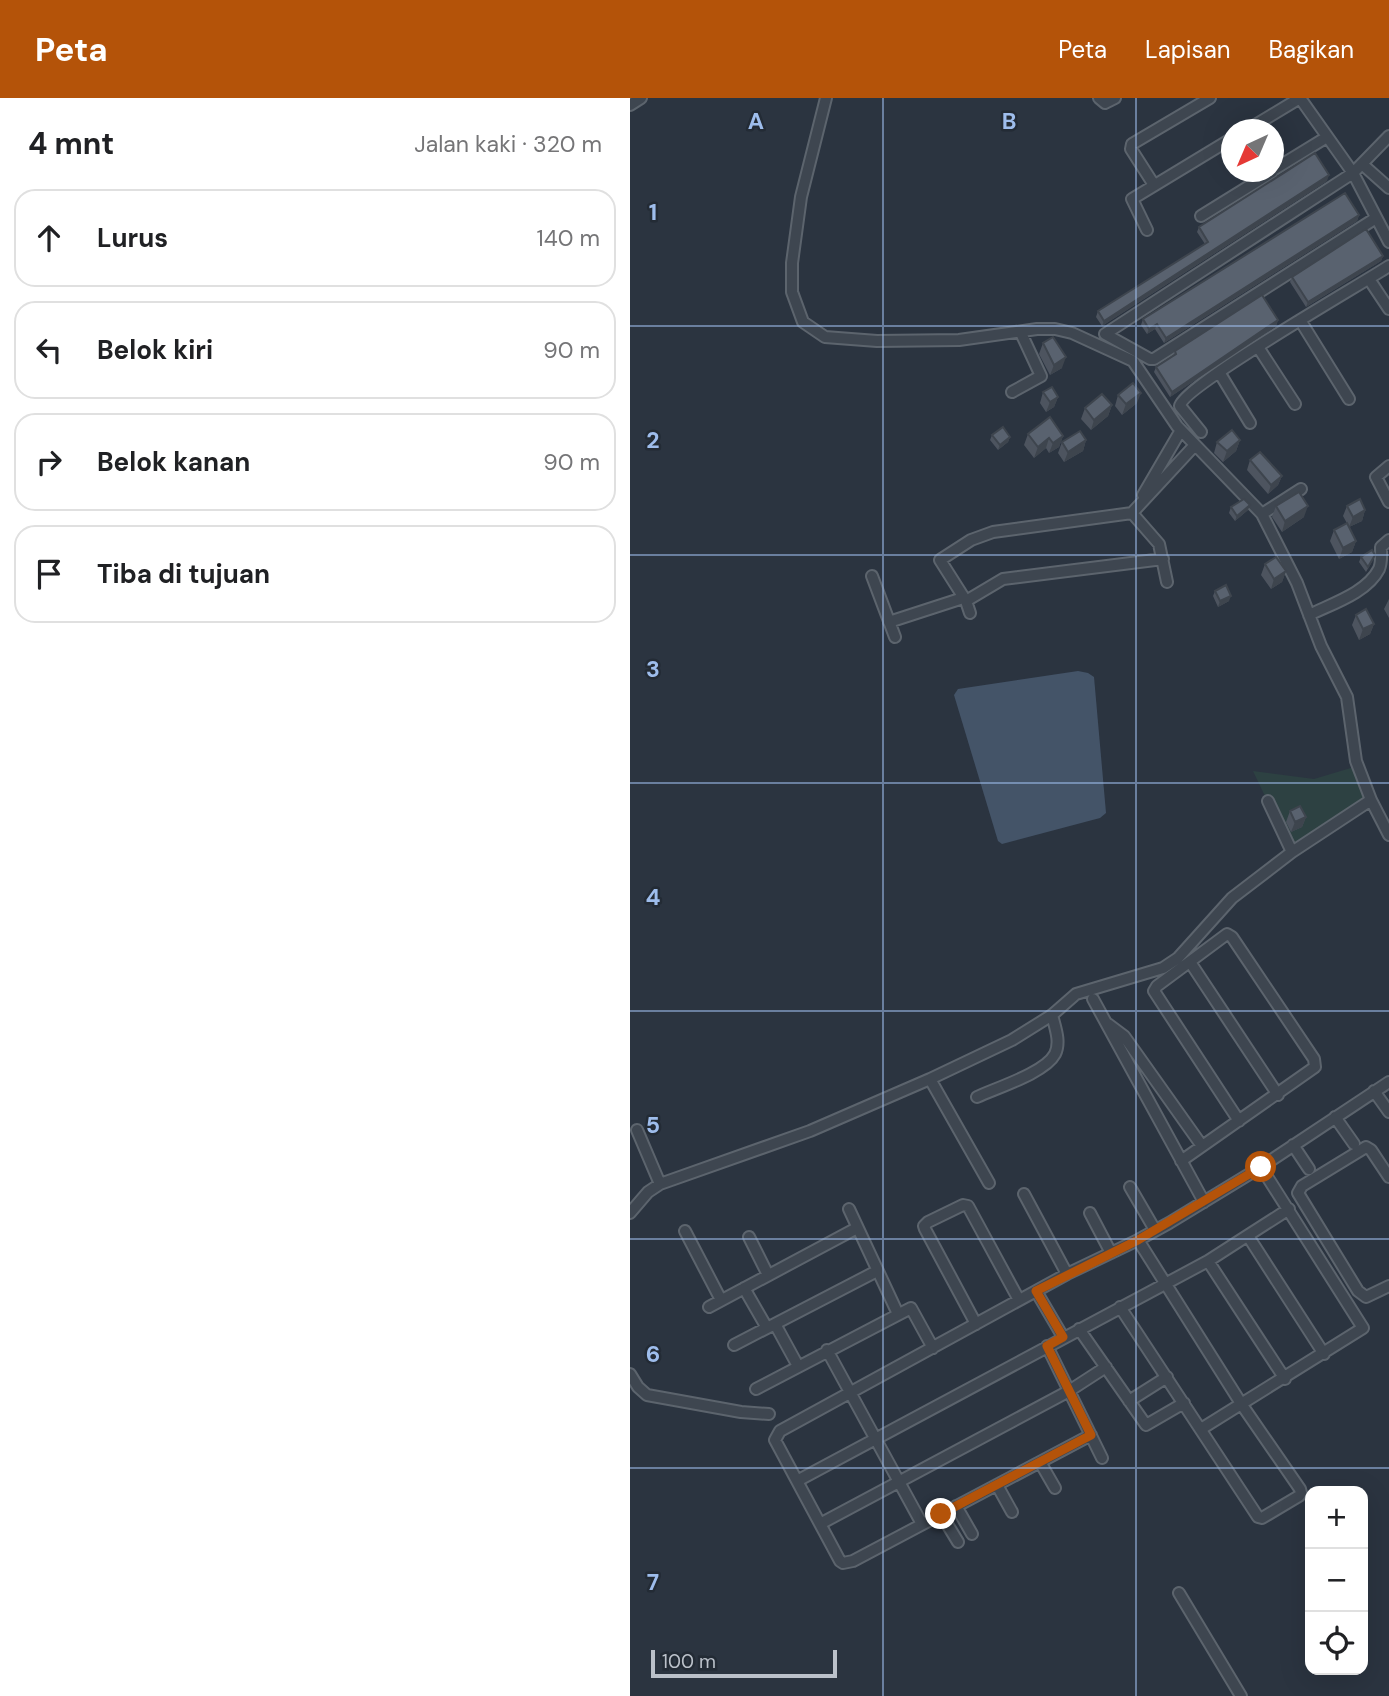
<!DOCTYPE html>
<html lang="id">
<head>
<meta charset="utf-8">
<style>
	body { margin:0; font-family:"DM Sans",sans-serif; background:#f6f6f6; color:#202124 }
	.controls { position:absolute; right:21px; bottom:21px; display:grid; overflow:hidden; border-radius:14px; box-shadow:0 7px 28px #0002 }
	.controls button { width:63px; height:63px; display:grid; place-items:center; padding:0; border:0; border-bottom:2px solid #e0e0e0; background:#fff; color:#202124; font:35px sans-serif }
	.compass { position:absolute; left:591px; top:21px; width:63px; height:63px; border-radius:50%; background:#fff; box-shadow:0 7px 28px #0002; rotate:224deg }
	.scale { position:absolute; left:21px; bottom:18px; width:186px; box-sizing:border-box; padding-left:7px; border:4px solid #bbc1ca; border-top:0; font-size:19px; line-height:24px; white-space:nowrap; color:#bbc1ca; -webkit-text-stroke:5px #232b35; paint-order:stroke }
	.stop { position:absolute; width:21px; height:21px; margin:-16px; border:5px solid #b45309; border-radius:50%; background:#fff }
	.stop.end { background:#b45309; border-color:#fff; box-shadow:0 2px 7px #0008 }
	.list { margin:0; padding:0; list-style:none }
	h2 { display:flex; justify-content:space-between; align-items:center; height:91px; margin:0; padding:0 28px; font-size:30px }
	h2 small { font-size:23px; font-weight:400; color:#757577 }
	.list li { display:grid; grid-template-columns:46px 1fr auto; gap:21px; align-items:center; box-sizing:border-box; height:98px; margin:0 14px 14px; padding:0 14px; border:2px solid #e0e0e0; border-radius:21px }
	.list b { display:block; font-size:26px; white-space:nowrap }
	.list em { font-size:23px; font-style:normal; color:#757577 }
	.icon { flex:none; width:38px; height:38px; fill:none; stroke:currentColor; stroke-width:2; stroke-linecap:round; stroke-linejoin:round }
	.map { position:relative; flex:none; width:759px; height:1598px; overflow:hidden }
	header { display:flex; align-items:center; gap:42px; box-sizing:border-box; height:98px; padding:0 35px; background:#b45309; color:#fff }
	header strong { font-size:33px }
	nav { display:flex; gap:38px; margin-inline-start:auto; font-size:24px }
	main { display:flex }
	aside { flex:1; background:#fff }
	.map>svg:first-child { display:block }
	.green { fill:#2d4142 }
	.water { fill:#445468 }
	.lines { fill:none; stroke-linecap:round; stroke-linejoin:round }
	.street-casing { stroke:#5c646d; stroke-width:14 }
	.street { stroke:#3e4650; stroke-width:10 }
	.wall { fill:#4d545f }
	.shaded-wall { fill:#3e454e }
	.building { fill:#59626f; stroke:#3e454e; stroke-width:2 }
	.route { stroke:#b45309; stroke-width:9 }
	.grid { fill:none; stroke:#9ebdec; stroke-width:2; stroke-opacity:0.55 }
	.grid-label { font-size:23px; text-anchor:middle; font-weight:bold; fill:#9ebdec; stroke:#232b35; stroke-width:5; stroke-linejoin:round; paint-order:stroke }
</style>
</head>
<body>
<header>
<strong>Peta</strong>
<nav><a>Peta</a><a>Lapisan</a><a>Bagikan</a></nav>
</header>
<main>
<aside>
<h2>4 mnt<small>Jalan kaki · 320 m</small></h2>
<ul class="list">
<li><svg class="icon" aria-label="ahead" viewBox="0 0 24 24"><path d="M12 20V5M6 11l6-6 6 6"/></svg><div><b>Lurus</b></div><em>140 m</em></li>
<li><svg class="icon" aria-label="left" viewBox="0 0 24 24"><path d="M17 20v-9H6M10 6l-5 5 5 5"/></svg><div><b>Belok kiri</b></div><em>90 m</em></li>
<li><svg class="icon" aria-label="right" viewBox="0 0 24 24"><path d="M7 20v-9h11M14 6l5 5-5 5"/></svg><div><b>Belok kanan</b></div><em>90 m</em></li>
<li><svg class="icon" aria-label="arrive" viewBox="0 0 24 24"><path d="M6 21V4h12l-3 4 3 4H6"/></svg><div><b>Tiba di tujuan</b></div></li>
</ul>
</aside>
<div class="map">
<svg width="759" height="1598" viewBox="0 0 759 1598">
	<rect width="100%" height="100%" fill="#2b3440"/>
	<path class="green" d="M 724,669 L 741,705 L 663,757 L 623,673 L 684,681 Z"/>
	<path class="water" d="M 448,573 L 458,575 L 464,579 L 476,715 L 470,720 L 372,746 L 368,743 L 324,597 L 328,591 Z"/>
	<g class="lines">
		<g class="street-casing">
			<path id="street" d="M 196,0 L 171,99 L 162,165 L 162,194 L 173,224 L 195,239 L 247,243 L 329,242 L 407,231 L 425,231 L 442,235 L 503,263 L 547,328 L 632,416 L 667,485 L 691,548 L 717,599 L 726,663 L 741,702 L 759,737
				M 469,0 L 475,5 L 485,0
				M 670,0 L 723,75 L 759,144
				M 0,7 L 11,0
				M 617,32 L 670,0
				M 732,66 L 759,90
				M 643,72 L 697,39
				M 524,87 L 501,51 L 502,46 L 580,0
				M 571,118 L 642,74
				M 746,120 L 524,261 L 520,261 L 475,236 L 723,75 L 759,38
				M 517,132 L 502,101 L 601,41
				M 739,181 L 759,211
				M 670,222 L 719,301
				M 628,249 L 665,306
				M 589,274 L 620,325
				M 382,294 L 411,278 L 391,235
				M 571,334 L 550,308 C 553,288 730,187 759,168
				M 759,368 L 746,379 L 759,404
				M 513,397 L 551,332
				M 502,415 L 529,446 L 537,484
				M 632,416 L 671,391
				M 242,478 L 265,539
				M 336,503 L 373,481 L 533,461
				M 340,515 L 336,503 L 310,462 L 341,442 L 363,434 L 502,415 L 565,347
				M 679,517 C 701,506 737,495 749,471 C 752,464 751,457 751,449 L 759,442
				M 259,524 L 333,500
				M 638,703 L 662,754
				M 560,864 L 648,997
				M 463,901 L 574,1104
				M 478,926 L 494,938 L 572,1048
				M 300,981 L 359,1085
				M 744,993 L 759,1014
				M 347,999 C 366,990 415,975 425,956 C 431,944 425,929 422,917
				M 705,1019 L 724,1046
				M 7,1032 L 30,1086
				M 663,1047 L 679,1071
				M 551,1063 L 685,969 L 684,961 L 602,839 L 597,836 L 527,888 L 524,893 L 609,1023
				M 759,1079 L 741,1052 L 736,1049 L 672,1088 L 668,1095 L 728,1193 L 736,1199 L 759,1188
				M 500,1089 L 525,1132
				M 394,1096 L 437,1176
				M 219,1111 L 268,1216
				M 0,1115 L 18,1094 L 30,1086 L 180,1033 L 300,981 L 382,942 L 422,917 L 446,896 L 533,870 L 548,860 L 602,800 L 662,754 L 741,702
				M 460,1115 L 481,1155
				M 55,1133 L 91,1202
				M 618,1138 L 694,1256
				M 119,1139 L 138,1177
				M 578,1163 L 655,1281
				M 114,1190 L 137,1230
				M 406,1193 L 433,1239
				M 79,1209 L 227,1130
				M 490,1209 L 628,1419 L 632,1420 L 669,1398 L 671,1395 L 670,1391 L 612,1307 L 508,1142
				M 145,1226 L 168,1268
				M 346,1226 L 295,1131 L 294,1128 L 298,1124 L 333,1107 L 338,1108 L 389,1202
				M 449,1231 L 516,1327 L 554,1305
				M 104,1247 L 247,1173
				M 417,1248 L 472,1360
				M 197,1252 L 292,1426
				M 0,1276 L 8,1289 L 17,1297 L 111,1314 L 139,1316
				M 126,1291 L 281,1210 L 303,1250
				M 499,1303 L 537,1279
				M 571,1331 L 733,1230 L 631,1069
				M 461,1337 L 223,1463 L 213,1465 L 210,1463 L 145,1342 L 150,1333 L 437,1176 L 508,1142 L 539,1125 L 631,1069 L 759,984
				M 410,1364 L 425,1390
				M 167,1383 L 578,1163 L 659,1111
				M 367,1387 L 382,1414
				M 326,1408 L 342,1436
				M 311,1416 L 328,1444
				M 190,1426 L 439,1293 L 476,1269
				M 549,1495 L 611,1598"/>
		</g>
		<use href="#street" class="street"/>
	</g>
	<path class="wall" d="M 697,83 L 472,228 L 466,219 L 468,213 L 575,146 L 567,134 L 569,129 Z
		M 729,117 L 727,123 L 534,245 L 525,231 L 517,236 L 511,227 L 513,221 Z
		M 753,158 L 751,163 L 676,209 L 660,184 L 662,179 Z
		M 648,222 L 646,228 L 540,299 L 524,274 L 526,269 L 543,258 L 545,253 Z
		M 413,245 L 432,270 L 420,277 L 409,256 Z
		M 413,294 L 428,299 L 424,309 L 416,314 L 410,305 Z
		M 488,297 L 507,305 L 492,317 L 485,308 Z
		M 482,307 L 478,318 L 461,332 L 451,321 L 455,310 Z
		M 398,336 L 433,338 L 429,349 L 419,355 L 416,350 L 404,360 L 394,347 Z
		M 362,337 L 380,339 L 378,344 L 368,352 L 360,342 Z
		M 456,342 L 453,353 L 434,364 L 428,355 L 432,344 Z
		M 610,342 L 606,353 L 593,364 L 584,355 L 587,344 Z
		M 620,362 L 652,378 L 648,387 L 638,396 L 617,372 Z
		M 646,408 L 674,419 L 652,434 L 642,419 Z
		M 717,408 L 735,412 L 732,423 L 719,429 L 713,418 Z
		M 601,409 L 618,412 L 605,423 L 599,415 Z
		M 704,432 L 726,443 L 722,454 L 709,461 L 700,443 Z
		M 731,459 L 743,462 L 736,474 L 729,464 Z
		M 635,466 L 656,473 L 652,484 L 641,491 L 631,477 Z
		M 585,493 L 599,503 L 588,509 L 583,498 Z
		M 759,501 L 759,520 L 754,511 Z
		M 726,517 L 744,526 L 740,536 L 729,542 L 722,527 Z
		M 660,713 L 676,719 L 672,729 L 661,734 L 656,724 Z"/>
	<path class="shaded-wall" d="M 699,77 L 697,83 L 472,228 L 474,223 Z
		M 729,117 L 727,123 L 534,245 L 536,240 Z
		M 753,158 L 751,163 L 676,209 L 678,204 Z
		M 648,222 L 646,228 L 540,299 L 542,294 Z
		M 527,226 L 525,231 L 517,236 L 519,231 Z
		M 436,259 L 432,270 L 420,277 L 424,267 Z
		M 511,295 L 507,305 L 492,317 L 496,306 Z
		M 428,299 L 424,309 L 416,314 L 420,304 Z
		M 482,307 L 478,318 L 461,332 L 464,322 Z
		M 433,338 L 429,349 L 419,355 L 423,345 Z
		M 380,339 L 378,344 L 368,352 L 370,347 Z
		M 419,340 L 416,350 L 404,360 L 408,349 Z
		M 456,342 L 453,353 L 434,364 L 438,354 Z
		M 610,342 L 606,353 L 593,364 L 597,353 Z
		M 652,378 L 648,387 L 638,396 L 641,387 Z
		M 620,407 L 618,412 L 605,423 L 607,418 Z
		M 678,408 L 674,419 L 652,434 L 655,423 Z
		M 735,412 L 732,423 L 719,429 L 723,419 Z
		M 726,443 L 722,454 L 709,461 L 713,450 Z
		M 656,473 L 652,484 L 641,491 L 644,481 Z
		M 601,498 L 599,503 L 588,509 L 590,503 Z
		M 744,526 L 740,536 L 729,542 L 733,531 Z
		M 676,719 L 672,729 L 661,734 L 665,724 Z"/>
	<path class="building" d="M 685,55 L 699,77 L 474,223 L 468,213 L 578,144 L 569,129 Z
		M 715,95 L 729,117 L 536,240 L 527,226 L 519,231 L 513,221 Z
		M 736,131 L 753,158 L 678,204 L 662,179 Z
		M 632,197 L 648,222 L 542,294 L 526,269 L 546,256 L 545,253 Z
		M 423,239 L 436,259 L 424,267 L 413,245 Z
		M 503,285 L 511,295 L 496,306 L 488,297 Z
		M 422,289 L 428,299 L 420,304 L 413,294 Z
		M 472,296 L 482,307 L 464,322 L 455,310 Z
		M 420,319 L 433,338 L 423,345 L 419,340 L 408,349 L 398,336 Z
		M 373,329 L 380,339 L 370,347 L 362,337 Z
		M 602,332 L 610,342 L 597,353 L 587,344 Z
		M 450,333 L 456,342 L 438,354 L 432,344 Z
		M 630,354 L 652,378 L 641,387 L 620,362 Z
		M 669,394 L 678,408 L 655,423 L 646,408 Z
		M 614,401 L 620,407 L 607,418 L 601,409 Z
		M 730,401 L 735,412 L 723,419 L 717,408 Z
		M 717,425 L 726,443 L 713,450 L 704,432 Z
		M 742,452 L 745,457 L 738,469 L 731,459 Z
		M 646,459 L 656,473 L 644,481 L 635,466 Z
		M 596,487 L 601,498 L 590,503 L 585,493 Z
		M 736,511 L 744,526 L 733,531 L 726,517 Z
		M 670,708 L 676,719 L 665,724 L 660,713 Z"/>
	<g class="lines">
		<path class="route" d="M 311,1416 L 461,1337 L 417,1248 L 433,1239 L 406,1193 L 508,1142 L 631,1069"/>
	</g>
	<path class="grid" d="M 253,0 L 253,1598M 506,0 L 506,1598M 0,228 L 759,228M 0,457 L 759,457M 0,685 L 759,685M 0,913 L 759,913M 0,1141 L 759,1141M 0,1370 L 759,1370"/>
	<g class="grid-label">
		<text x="126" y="31">A</text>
		<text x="379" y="31">B</text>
		<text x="23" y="122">1</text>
		<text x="23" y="350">2</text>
		<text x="23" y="579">3</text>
		<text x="23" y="807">4</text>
		<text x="23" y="1035">5</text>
		<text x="23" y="1264">6</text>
		<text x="23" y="1492">7</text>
	</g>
</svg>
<div class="controls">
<button>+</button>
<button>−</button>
<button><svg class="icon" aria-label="locate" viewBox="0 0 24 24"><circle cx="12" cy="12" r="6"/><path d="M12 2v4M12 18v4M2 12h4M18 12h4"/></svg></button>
</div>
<svg class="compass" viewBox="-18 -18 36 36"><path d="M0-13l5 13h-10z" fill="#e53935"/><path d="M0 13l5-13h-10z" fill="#757577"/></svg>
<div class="scale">100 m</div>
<div class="stop" style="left:631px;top:1069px"></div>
<div class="stop end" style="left:311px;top:1416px"></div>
</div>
</main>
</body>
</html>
